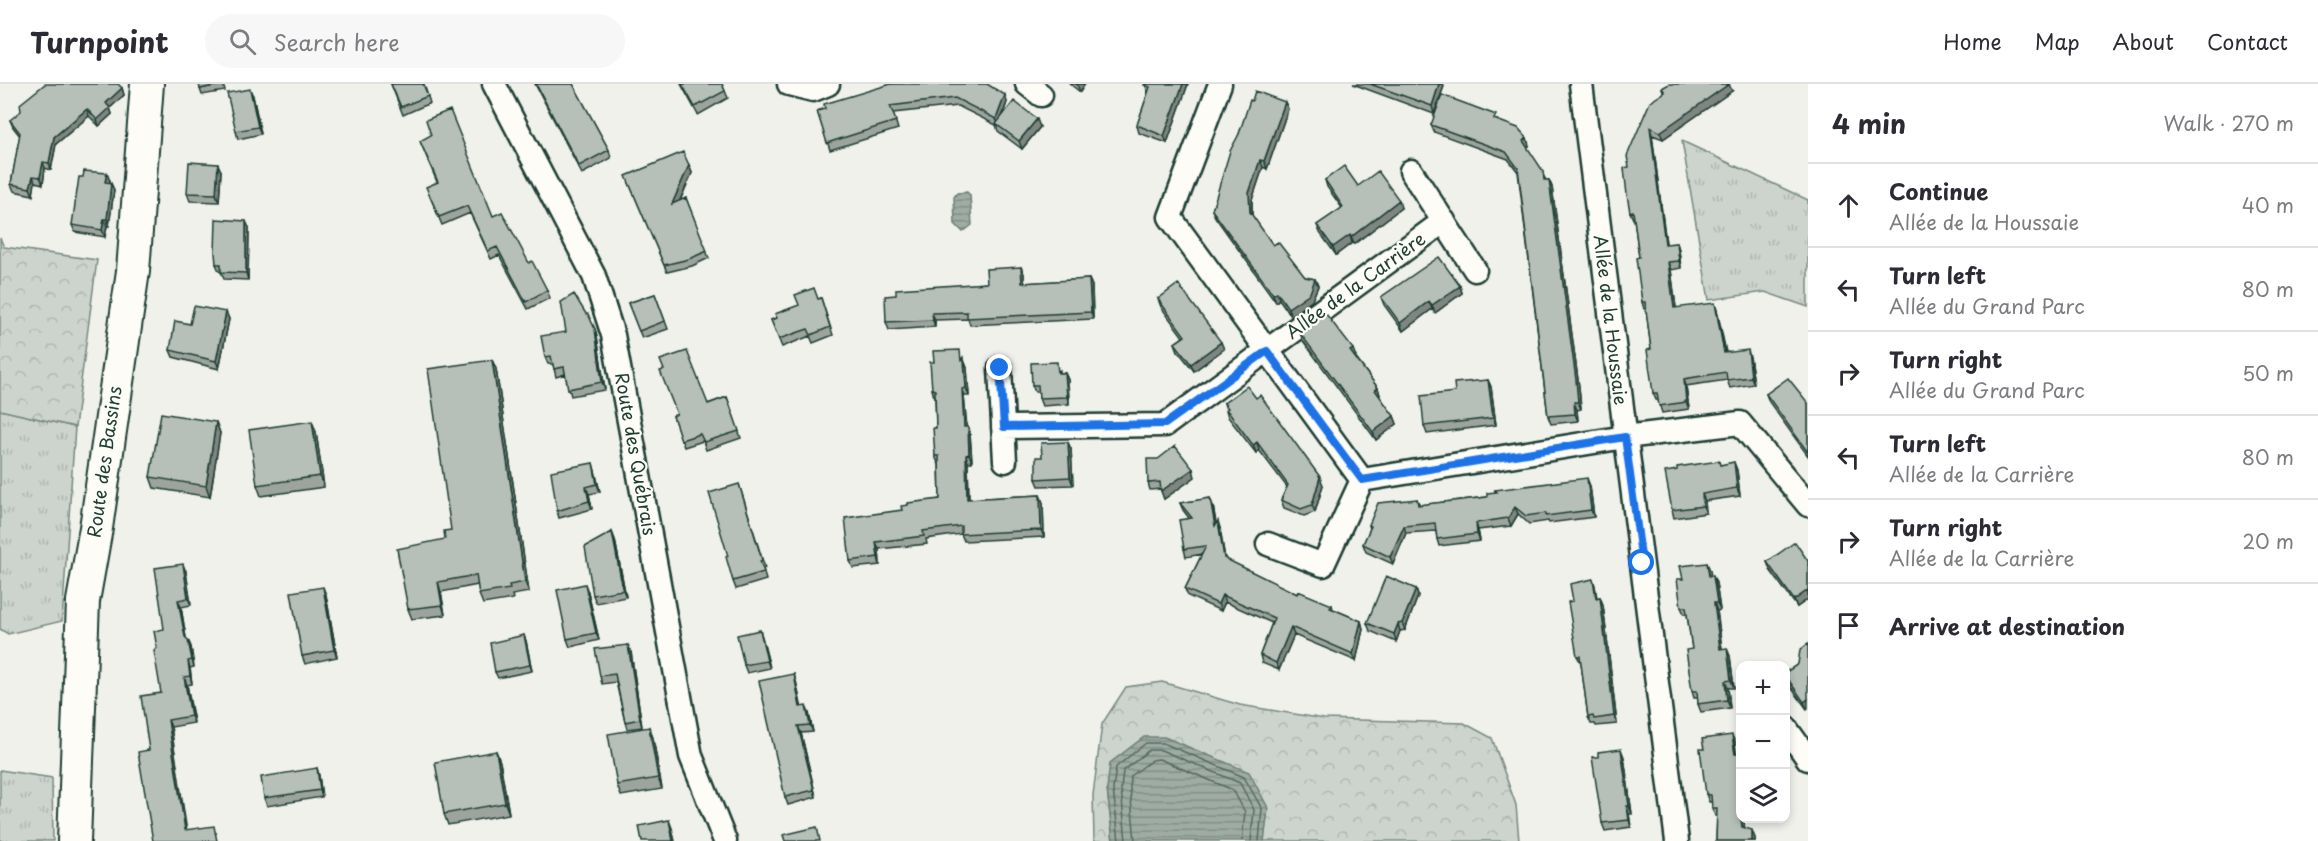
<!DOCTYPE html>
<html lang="en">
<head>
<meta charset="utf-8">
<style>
	body { margin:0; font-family:"Playpen Sans",sans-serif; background:#f7f7f7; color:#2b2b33 }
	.controls { position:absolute; right:18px; bottom:18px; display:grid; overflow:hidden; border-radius:12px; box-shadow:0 3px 9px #0003 }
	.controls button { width:54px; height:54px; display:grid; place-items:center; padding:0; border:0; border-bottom:2px solid #e1e1e2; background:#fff; color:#2b2b33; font:30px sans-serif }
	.stop { position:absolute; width:18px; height:18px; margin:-14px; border:4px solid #1a73e8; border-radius:50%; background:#fff }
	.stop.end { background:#1a73e8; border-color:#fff; box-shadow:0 2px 6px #0008 }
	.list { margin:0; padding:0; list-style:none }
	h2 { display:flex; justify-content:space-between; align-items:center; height:78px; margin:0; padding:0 24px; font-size:26px }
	h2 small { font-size:20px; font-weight:400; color:#7c7c81 }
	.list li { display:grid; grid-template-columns:39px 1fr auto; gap:18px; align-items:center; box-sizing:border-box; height:84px; padding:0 24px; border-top:2px solid #e1e1e2 }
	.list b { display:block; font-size:22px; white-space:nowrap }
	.list p { margin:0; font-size:20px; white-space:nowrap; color:#7c7c81 }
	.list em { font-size:20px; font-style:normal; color:#7c7c81 }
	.icon { flex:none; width:33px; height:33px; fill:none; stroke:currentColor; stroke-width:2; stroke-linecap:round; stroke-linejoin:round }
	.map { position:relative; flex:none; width:1808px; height:757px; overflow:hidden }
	header { display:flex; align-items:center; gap:36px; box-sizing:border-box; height:84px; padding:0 30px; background:#fff; border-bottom:2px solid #e1e1e2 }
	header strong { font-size:28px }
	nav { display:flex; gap:33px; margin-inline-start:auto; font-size:21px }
	.search { width:420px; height:54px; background:#f7f7f7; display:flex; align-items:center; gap:15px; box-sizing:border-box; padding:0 21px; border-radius:33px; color:#7c7c81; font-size:22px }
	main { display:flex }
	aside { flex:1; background:#fff }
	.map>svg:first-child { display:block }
	.grass { fill:url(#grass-tufts); stroke:#768880; stroke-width:1.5 }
	.forest { fill:url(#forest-crowns); stroke:#768880; stroke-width:1.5 }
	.water { fill:url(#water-rules); stroke:#6c8077; stroke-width:1.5 }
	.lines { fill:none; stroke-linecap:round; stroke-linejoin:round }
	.shore { stroke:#526961; stroke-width:1.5 }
	.street-casing { stroke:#1f3d34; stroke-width:27 }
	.secondary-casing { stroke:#1f3d34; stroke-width:36 }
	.street { stroke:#fdfcf7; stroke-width:22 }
	.secondary { stroke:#fdfcf7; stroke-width:32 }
	.wall { fill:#9da49e; stroke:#1f3d34; stroke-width:1.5 }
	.shaded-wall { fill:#7f8681; stroke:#1f3d34; stroke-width:1.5 }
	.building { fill:#b6bfb8; stroke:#1f3d34; stroke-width:1.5 }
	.route { stroke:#1a73e8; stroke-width:8 }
	.labels { text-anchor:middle; stroke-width:4.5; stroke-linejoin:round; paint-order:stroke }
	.street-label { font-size:18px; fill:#1f3d34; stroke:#fdfcf7 }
</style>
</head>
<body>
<header>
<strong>Turnpoint</strong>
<div class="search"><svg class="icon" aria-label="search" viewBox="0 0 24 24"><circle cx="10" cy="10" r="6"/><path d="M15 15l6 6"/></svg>Search here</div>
<nav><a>Home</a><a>Map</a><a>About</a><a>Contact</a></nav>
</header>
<main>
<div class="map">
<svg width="1808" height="757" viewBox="0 0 1808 757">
	<defs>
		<pattern id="grass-tufts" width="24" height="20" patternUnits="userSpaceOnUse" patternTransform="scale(1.5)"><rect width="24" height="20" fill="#cdd3cd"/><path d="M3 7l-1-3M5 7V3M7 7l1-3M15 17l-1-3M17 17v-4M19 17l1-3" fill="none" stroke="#b0b6b1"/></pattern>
		<pattern id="forest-crowns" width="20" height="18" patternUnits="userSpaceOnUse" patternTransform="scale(1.5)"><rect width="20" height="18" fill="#cdd3cd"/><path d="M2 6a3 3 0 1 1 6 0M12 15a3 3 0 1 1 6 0" fill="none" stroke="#b0b6b1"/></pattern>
		<pattern id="water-rules" width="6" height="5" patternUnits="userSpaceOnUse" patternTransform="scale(1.5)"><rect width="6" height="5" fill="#9faca4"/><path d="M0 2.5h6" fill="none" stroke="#818d86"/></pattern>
	</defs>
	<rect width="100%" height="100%" fill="#f0f1eb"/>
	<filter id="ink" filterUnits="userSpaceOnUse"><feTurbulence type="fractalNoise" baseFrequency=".0167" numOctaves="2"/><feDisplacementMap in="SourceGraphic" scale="12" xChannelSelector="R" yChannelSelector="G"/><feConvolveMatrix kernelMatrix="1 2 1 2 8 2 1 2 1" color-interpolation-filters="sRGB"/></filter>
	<g filter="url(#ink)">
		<path class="grass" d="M 1682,57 L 1808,116 L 1808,223 L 1765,208 L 1709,216 Z
			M 0,326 L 75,343 L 62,537 L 8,550 L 0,545 Z
			M 0,686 L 52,694 L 53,757 L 0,757 Z"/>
		<path class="forest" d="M 0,154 L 4,163 L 97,176 L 75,343 L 0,326 Z
			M 1162,598 L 1240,621 L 1324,635 L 1464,639 L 1492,654 L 1516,721 L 1519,757 L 1264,757 L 1268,724 L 1184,661 L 1164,653 L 1107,705 L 1113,757 L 1094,757 L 1093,711 L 1102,640 L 1126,603 Z"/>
		<path class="water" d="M 967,108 L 970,111 L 972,141 L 963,148 L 955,140 L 954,113 L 957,109 Z
			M 1144,653 L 1164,653 L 1249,688 L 1268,724 L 1264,757 L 1113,757 L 1107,705 L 1110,679 Z"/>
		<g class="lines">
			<path class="shore" d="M 1119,757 L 1113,705 L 1116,683 L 1146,659 L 1163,659 L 1244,693 L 1262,725 L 1259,757
				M 1126,757 L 1121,705 L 1123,687 L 1149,666 L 1161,666 L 1240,699 L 1254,726 L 1251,757
				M 1135,757 L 1130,705 L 1131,692 L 1152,676 L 1159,675 L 1233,706 L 1245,728 L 1242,757"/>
			<g class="street-casing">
				<path id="street" d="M 494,0 L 594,192 L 613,251 L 691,672 L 725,757
					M 789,0 L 813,6 L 828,0
					M 1027,0 L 1041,11
					M 1220,0 L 1170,133 L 1362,396 L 1625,353 L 1740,339 L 1808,421
					M 1581,0 L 1677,757
					M 1411,87 L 1475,186
					M 1000,284 L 1005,377
					M 1003,343 L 1165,341 L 1444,137
					M 1268,460 L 1323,481 L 1362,396
					M 1786,644 L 1808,675"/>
			</g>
			<g class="secondary-casing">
				<path id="secondary" d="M 74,757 L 83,517 L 96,444 L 133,187 L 147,0"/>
			</g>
			<use href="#street" class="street"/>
			<use href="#secondary" class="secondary"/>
		</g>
		<path class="wall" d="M 223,0 L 225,7 L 202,11 L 200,5 Z
			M 391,0 L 424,0 L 430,19 L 403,31 Z
			M 535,0 L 573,0 L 609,66 L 611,74 L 582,90 Z
			M 681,0 L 722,0 L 728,14 L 698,31 Z
			M 891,0 L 1007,18 L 1003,31 L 1040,43 L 1022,65 L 998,47 L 996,41 L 958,22 L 893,29 L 898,45 L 830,66 L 817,27 Z
			M 1070,0 L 1085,0 L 1080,8 Z
			M 1145,0 L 1188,0 L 1167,59 L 1139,49 L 1137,41 L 1148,9 Z
			M 1353,0 L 1443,0 L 1444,2 L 1434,30 Z
			M 122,4 L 124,11 L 110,24 L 112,30 L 99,42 L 89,32 L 56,60 L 51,86 L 45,84 L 43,100 L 35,98 L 33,111 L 14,107 L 11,100 L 20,52 L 13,43 L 10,36 Z
			M 1662,4 L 1732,7 L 1663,55 L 1652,51 L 1666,160 L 1677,159 L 1679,166 L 1681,184 L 1671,186 L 1676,224 L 1717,226 L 1726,268 L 1750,273 L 1754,300 L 1730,304 L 1727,296 L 1686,302 L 1689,325 L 1662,329 L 1658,316 L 1656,316 L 1653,309 L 1651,265 L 1646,225 L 1644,225 L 1642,218 L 1639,173 L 1634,135 L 1633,135 L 1630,128 L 1629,83 L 1664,9 Z
			M 253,12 L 261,50 L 238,55 L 236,47 Z
			M 1252,17 L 1285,18 L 1288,25 L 1267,85 L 1263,83 L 1252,116 L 1252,132 L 1273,161 L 1305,193 L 1315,195 L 1318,202 L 1312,216 L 1291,232 L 1279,215 L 1276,218 L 1215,133 L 1212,126 L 1239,50 Z
			M 1497,36 L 1527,54 L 1529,62 L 1527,63 L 1546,96 L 1549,96 L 1552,103 L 1579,303 L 1581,325 L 1577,326 L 1578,337 L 1551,340 L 1548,332 L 1518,88 L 1508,75 L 1434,48 L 1431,41 Z
			M 420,57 L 493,132 L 529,179 L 547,206 L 550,214 L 528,225 L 499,171 L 491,175 L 470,129 L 442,141 L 429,110 L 437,98 Z
			M 689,81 L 692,89 L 680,117 L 686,114 L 709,174 L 692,182 L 667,188 L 629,99 Z
			M 221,87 L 219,118 L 190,117 L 187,109 Z
			M 1325,96 L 1358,102 L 1401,124 L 1354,160 L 1352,159 L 1336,171 L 1320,149 L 1317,141 L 1342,124 L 1327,103 Z
			M 110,97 L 110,98 L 114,106 L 109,142 L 107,142 L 105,153 L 75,148 L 72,141 Z
			M 249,144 L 248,196 L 224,195 L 221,188 L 219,187 L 216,180 Z
			M 1021,183 L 1024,190 L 1024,199 L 1089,195 L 1092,202 L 1093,235 L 970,241 L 968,235 L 935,236 L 935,243 L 889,246 L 886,238 L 896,211 L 987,199 Z
			M 1460,202 L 1462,209 L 1435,229 L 1432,225 L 1403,247 L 1384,221 L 1381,213 Z
			M 655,210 L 668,245 L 642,254 L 628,219 Z
			M 821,214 L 833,251 L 813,259 L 810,252 L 782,263 L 771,236 Z
			M 1158,215 L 1224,265 L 1194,287 L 1178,267 L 1175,259 L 1183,253 L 1161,223 Z
			M 226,228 L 229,235 L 219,285 L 173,273 L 170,266 L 190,240 Z
			M 595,245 L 597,252 L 605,306 L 571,312 L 565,290 L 556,293 L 553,280 L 548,280 L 545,273 Z
			M 1300,249 L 1356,273 L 1355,273 L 1378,304 L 1380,311 L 1379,312 L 1394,332 L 1397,340 L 1376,356 L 1303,257 Z
			M 963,273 L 963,277 L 964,276 L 967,284 L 969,312 L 964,312 L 967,343 L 970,350 L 972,378 L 968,378 L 969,415 L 1040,411 L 1043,419 L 1044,453 L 964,457 L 961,450 L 926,455 L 927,460 L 879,465 L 880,481 L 853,484 L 850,477 L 902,426 L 908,421 L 940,415 L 939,379 L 938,379 L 935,372 L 936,344 L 935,313 L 934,313 L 932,305 Z
			M 492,276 L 496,285 L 529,508 L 512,511 L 513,515 L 483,520 L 479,510 L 478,501 L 441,508 L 445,531 L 412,535 L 408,525 L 451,446 Z
			M 1060,286 L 1060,289 L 1065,289 L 1068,296 L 1069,320 L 1042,322 L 1039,314 L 1039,308 L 1035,308 L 1032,301 Z
			M 1488,296 L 1491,303 L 1496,341 L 1427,350 L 1424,342 L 1455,308 Z
			M 1766,310 L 1808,319 L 1808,372 L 1769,318 Z
			M 727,313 L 741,354 L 706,366 L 703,357 L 684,363 L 673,332 Z
			M 1224,319 L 1323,401 L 1315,428 L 1304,432 L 1284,424 L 1281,416 L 1287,403 L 1259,366 L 1256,369 L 1228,333 Z
			M 216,338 L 220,349 L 210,413 L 154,404 L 150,393 Z
			M 316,348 L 324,403 L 261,412 L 257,401 Z
			M 1071,365 L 1073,401 L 1039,402 L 1036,395 L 1042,373 Z
			M 1721,381 L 1737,386 L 1740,412 L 1705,417 L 1706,429 L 1674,434 L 1672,426 Z
			M 595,387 L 600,408 L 589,410 L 592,425 L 559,434 L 557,427 Z
			M 1195,393 L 1164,415 L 1161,405 L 1150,406 L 1148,399 Z
			M 739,400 L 765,484 L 763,485 L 766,496 L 736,505 L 733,497 L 728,472 Z
			M 1590,402 L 1594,433 L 1549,439 L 1548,437 L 1529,440 L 1518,430 L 1511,442 L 1478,446 L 1480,457 L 1439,462 L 1437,455 L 1436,447 L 1406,449 L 1393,480 L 1366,468 L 1363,460 L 1370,445 L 1369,441 L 1417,415 L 1420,421 L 1487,413 L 1495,408 L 1495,406 Z
			M 1210,414 L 1213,422 L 1216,440 L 1220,444 L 1225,475 L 1297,510 L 1332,521 L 1333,525 L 1361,537 L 1363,545 L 1356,577 L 1294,551 L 1279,586 L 1262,579 L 1260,571 L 1272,539 L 1225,518 L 1221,527 L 1188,512 L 1185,505 L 1202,470 L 1186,473 L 1184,465 L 1189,434 L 1183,426 L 1180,419 Z
			M 612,448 L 615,456 L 626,513 L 596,519 L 593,511 Z
			M 1808,477 L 1808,515 L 1797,523 L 1770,486 L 1767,478 Z
			M 1707,479 L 1710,486 L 1711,492 L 1716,499 L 1720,526 L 1717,527 L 1722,565 L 1730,572 L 1734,604 L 1728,604 L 1730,624 L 1701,628 L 1698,620 L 1698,614 L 1694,614 L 1692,607 L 1692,565 L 1687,530 L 1684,530 L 1681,523 L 1683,495 Z
			M 186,488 L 191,521 L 181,523 L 186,554 L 188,556 L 191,563 L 194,583 L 190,584 L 192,600 L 187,601 L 194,639 L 171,643 L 186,746 L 217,749 L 153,757 L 149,666 L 161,609 L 164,545 Z
			M 1593,495 L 1595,502 L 1597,514 L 1600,513 L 1603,521 L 1617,640 L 1596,642 L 1595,640 L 1591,640 L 1588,633 L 1581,579 L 1577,572 L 1573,517 Z
			M 1416,505 L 1418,512 L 1405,546 L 1400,547 L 1396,558 L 1370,547 L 1367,539 Z
			M 588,508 L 599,556 L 570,563 L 567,555 Z
			M 326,511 L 337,573 L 305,580 L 302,572 Z
			M 762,553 L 770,584 L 747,589 L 744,581 Z
			M 526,557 L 532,587 L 498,594 L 495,588 Z
			M 628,561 L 631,568 L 642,643 L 627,645 L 625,638 L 616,598 L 602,600 L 600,592 Z
			M 1798,580 L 1807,625 L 1787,598 L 1785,593 L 1785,589 Z
			M 796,597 L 801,623 L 809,629 L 813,648 L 801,649 L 816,713 L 788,721 L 785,713 Z
			M 649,643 L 653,654 L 662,705 L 621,712 L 617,701 Z
			M 1735,658 L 1736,670 L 1740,670 L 1740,735 L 1744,735 L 1744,744 L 1755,754 L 1755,757 L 1716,757 L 1717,732 L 1715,732 L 1712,724 L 1712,718 L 1709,718 L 1706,710 Z
			M 496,667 L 500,678 L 509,730 L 448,741 L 444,730 Z
			M 1624,673 L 1632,730 L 1629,730 L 1631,743 L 1605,747 L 1602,739 Z
			M 317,684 L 319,692 L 322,713 L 267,722 L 264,714 Z"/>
		<path class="shaded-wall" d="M 1077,0 L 1085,0 L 1080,8 Z
			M 1183,0 L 1188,0 L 1167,59 L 1164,52 Z
			M 1439,0 L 1443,0 L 1444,2 L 1434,30 L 1432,22 Z
			M 1729,0 L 1732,7 L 1663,55 L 1660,48 Z
			M 122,4 L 124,11 L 110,24 L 112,30 L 99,42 L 97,36 L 106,19 Z
			M 250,5 L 253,12 L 261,50 L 258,43 Z
			M 1005,11 L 1007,18 L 999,42 L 996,35 Z
			M 1285,18 L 1288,25 L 1267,85 L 1264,77 Z
			M 87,25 L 89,32 L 56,60 L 51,86 L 49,79 L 54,53 Z
			M 1037,35 L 1040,43 L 1022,65 L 1019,57 Z
			M 1650,43 L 1652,51 L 1667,167 L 1665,160 Z
			M 1527,54 L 1529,62 L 1526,64 L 1523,57 Z
			M 1260,76 L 1263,83 L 1252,116 L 1252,135 L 1250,128 L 1249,109 Z
			M 43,78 L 45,84 L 43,100 L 40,93 Z
			M 218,80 L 221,87 L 219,118 L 216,110 Z
			M 689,81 L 692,89 L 675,127 L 672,120 Z
			M 107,89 L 110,97 L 108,105 L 105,98 Z
			M 33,92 L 35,98 L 33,111 L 30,104 Z
			M 1549,96 L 1552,103 L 1579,303 L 1581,325 L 1578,318 Z
			M 111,99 L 114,106 L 109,142 L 107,135 Z
			M 1399,116 L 1401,124 L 1354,160 L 1351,153 Z
			M 104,135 L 107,142 L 105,153 L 102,146 Z
			M 246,137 L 249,144 L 248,196 L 246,189 Z
			M 1350,151 L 1352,159 L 1336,171 L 1333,163 Z
			M 1677,159 L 1679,166 L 1681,184 L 1679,177 Z
			M 1668,178 L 1671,186 L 1677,231 L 1674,224 Z
			M 1021,183 L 1024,190 L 1025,206 L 1022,199 Z
			M 1089,195 L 1092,202 L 1093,235 L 1091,228 Z
			M 1315,195 L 1318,202 L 1312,216 L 1291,232 L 1288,224 Z
			M 1460,202 L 1462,209 L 1435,229 L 1432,221 Z
			M 1277,208 L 1279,215 L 1276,218 L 1273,210 Z
			M 1429,217 L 1432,225 L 1403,247 L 1400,239 Z
			M 1715,219 L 1717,226 L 1727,276 L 1724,269 Z
			M 226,228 L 229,235 L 219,285 L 216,277 Z
			M 932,229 L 935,236 L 935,243 L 933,236 Z
			M 595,245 L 597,252 L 605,306 L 602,298 Z
			M 1221,258 L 1224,265 L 1194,287 L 1191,280 Z
			M 1353,265 L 1356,273 L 1353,275 L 1350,267 Z
			M 1748,266 L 1750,273 L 1754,300 L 1751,293 Z
			M 492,276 L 496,285 L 529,508 L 525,498 Z
			M 964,276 L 967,284 L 969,312 L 966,304 Z
			M 1065,289 L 1068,296 L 1069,320 L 1067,313 Z
			M 1684,295 L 1686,302 L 1689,325 L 1686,318 Z
			M 1488,296 L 1491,303 L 1496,341 L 1493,334 Z
			M 1378,304 L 1380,311 L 1378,313 L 1375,306 Z
			M 962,305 L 964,312 L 967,350 L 964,343 Z
			M 1574,318 L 1577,326 L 1578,337 L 1575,330 Z
			M 1394,332 L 1397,340 L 1376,356 L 1373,348 Z
			M 312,337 L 316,348 L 324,403 L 320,392 Z
			M 216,338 L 220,349 L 210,413 L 206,402 Z
			M 968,343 L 970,350 L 972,378 L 969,370 Z
			M 1068,358 L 1071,365 L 1073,401 L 1070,393 Z
			M 1257,358 L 1259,366 L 1256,369 L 1253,361 Z
			M 966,371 L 968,378 L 969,422 L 967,415 Z
			M 1734,378 L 1737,386 L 1740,412 L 1737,404 Z
			M 593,379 L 595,387 L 600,408 L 597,400 Z
			M 1193,385 L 1195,393 L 1164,415 L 1161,407 Z
			M 1320,393 L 1323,401 L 1315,428 L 1312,421 Z
			M 1587,394 L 1590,402 L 1594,433 L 1591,426 Z
			M 586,403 L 589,410 L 592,425 L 589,417 Z
			M 1702,410 L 1705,417 L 1706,429 L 1703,422 Z
			M 1040,411 L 1043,419 L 1044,453 L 1041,446 Z
			M 1210,414 L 1213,422 L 1218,449 L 1215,442 Z
			M 1515,423 L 1518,430 L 1511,442 L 1508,434 Z
			M 1218,437 L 1220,444 L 1226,481 L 1224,474 Z
			M 1476,439 L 1478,446 L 1480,457 L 1477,450 Z
			M 1404,442 L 1406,449 L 1393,480 L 1390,473 Z
			M 612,448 L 615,456 L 626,513 L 623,506 Z
			M 876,458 L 879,465 L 880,481 L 878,473 Z
			M 183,480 L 186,488 L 191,521 L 188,514 Z
			M 1713,492 L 1716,499 L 1720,526 L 1717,519 Z
			M 1593,495 L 1595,502 L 1598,522 L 1596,514 Z
			M 438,498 L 441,508 L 445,531 L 442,521 Z
			M 585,500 L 588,508 L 599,556 L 596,549 Z
			M 323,503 L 326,511 L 337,573 L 334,566 Z
			M 1416,505 L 1418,512 L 1405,546 L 1402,539 Z
			M 1808,506 L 1808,515 L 1797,523 L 1794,516 Z
			M 1222,511 L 1225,518 L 1221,527 L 1218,520 Z
			M 1600,513 L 1603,521 L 1617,640 L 1614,632 Z
			M 178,516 L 181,523 L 187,560 L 185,553 Z
			M 1714,519 L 1717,527 L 1723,573 L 1720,565 Z
			M 1361,537 L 1363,545 L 1356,577 L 1353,570 Z
			M 1398,540 L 1400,547 L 1396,558 L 1394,550 Z
			M 1291,543 L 1294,551 L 1279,586 L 1276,579 Z
			M 760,546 L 762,553 L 770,584 L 767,577 Z
			M 524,551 L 526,557 L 532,587 L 530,581 Z
			M 188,556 L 191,563 L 194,583 L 192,576 Z
			M 628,561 L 631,568 L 642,643 L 640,635 Z
			M 1727,564 L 1730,572 L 1734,604 L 1731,596 Z
			M 188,577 L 190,584 L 192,600 L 190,592 Z
			M 794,590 L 796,597 L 803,630 L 800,623 Z
			M 184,593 L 187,601 L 194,639 L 191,632 Z
			M 1725,597 L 1728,604 L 1730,624 L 1727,616 Z
			M 1808,615 L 1808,624 L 1807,625 L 1804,618 Z
			M 806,622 L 809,629 L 813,648 L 810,641 Z
			M 168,636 L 171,643 L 188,754 L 185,746 Z
			M 798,642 L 801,649 L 816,713 L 814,706 Z
			M 649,643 L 653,654 L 662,705 L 658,694 Z
			M 1732,651 L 1735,658 L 1737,678 L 1735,670 Z
			M 1621,665 L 1624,673 L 1632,730 L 1629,722 Z
			M 496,667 L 500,678 L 509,730 L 505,719 Z
			M 317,684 L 319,692 L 322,713 L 320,706 Z
			M 1627,722 L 1629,730 L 1631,743 L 1629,736 Z
			M 1741,735 L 1744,735 L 1745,750 L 1742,743 Z
			M 669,736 L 672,744 L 675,757 L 673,757 Z
			M 1752,746 L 1755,754 L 1755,757 L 1752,757 Z"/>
		<path class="building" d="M 45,0 L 118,0 L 122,4 L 106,19 L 110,24 L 97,36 L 87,25 L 54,53 L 49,79 L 43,78 L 40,93 L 33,92 L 30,104 L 11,100 L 20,49 L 10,36 L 21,27 L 20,20 Z
			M 199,0 L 222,0 L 200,5 Z
			M 391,0 L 423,0 L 428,12 L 401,23 Z
			M 536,0 L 573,0 L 609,66 L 579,82 Z
			M 682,0 L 722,0 L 725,7 L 695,23 Z
			M 891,0 L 987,0 L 1005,11 L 996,35 L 955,14 L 890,22 L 896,37 L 827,59 L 817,27 L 825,25 L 824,20 Z
			M 1145,0 L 1183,0 L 1164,52 L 1137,41 L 1150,3 L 1144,1 Z
			M 1370,0 L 1439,0 L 1432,22 Z
			M 1669,0 L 1729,0 L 1660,48 L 1650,43 L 1665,160 L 1677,159 L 1679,177 L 1668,178 L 1674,224 L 1715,219 L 1724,269 L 1748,266 L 1751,293 L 1727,296 L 1726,288 L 1684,295 L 1686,318 L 1659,322 L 1657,309 L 1653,309 L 1647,266 L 1651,265 L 1645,218 L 1642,218 L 1636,174 L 1639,173 L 1633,127 L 1630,128 L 1627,111 L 1624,84 L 1629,83 L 1627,72 L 1650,18 L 1665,8 L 1662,4 Z
			M 250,5 L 258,43 L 236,47 L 227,9 Z
			M 1255,7 L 1285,18 L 1264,77 L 1260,76 L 1249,109 L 1250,128 L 1273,161 L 1278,158 L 1305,193 L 1315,195 L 1310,209 L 1288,224 L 1277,208 L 1273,210 L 1212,126 L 1230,67 L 1239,50 L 1250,16 L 1252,17 Z
			M 1442,11 L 1496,31 L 1494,35 L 1518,44 L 1527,54 L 1523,57 L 1543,87 L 1544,96 L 1549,96 L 1576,296 L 1578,318 L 1574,318 L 1575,330 L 1548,332 L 1518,84 L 1506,68 L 1431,41 Z
			M 1014,17 L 1037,35 L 1019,57 L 996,40 Z
			M 450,26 L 493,132 L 502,128 L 529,179 L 532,177 L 547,206 L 526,218 L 497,163 L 488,167 L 467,122 L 439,133 L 426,103 L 438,98 L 420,57 L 431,51 L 426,36 Z
			M 683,68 L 689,81 L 672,120 L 686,114 L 707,167 L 689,175 L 664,181 L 626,92 Z
			M 189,78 L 218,80 L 216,110 L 187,109 Z
			M 1344,82 L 1358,102 L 1378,87 L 1399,116 L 1351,153 L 1350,151 L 1333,163 L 1317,141 L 1343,123 L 1325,96 Z
			M 84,87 L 107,89 L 105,98 L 111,99 L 107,135 L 104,135 L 102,146 L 72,141 L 79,93 L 83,93 Z
			M 216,135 L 246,137 L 246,189 L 221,188 L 221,180 L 216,180 L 215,169 Z
			M 1439,173 L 1460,202 L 1432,221 L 1429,217 L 1400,239 L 1381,213 Z
			M 1021,183 L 1022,199 L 1089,195 L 1091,228 L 967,234 L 967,228 L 932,229 L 933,236 L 886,238 L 885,212 L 896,211 L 896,205 L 987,199 L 986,185 Z
			M 1178,200 L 1221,258 L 1191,280 L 1175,259 L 1185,252 L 1158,215 Z
			M 814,204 L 818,215 L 821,214 L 830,243 L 811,251 L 808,245 L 779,255 L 771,236 L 777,234 L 775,230 L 799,221 L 795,211 Z
			M 574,210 L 586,230 L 588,230 L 595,245 L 602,298 L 568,305 L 564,283 L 554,285 L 551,272 L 545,273 L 541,252 L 566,248 L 561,218 Z
			M 655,210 L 665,237 L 639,247 L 628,219 Z
			M 194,222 L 226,228 L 216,277 L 170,266 L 175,237 L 190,240 Z
			M 1326,230 L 1353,265 L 1350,267 L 1378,304 L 1375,306 L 1394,332 L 1373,348 L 1300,249 Z
			M 960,266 L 961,277 L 964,276 L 966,304 L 962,305 L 964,343 L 968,343 L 969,370 L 966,371 L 967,415 L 1040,411 L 1041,446 L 961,450 L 961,442 L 923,447 L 924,452 L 876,458 L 878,473 L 850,477 L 845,434 L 902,426 L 901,422 L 908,421 L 908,419 L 940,415 L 939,372 L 935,372 L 933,344 L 936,344 L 935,306 L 932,305 L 930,278 L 934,278 L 933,267 Z
			M 687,267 L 708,320 L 727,313 L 739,347 L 704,358 L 700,350 L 681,356 L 673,332 L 677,330 L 660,287 L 664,286 L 660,276 Z
			M 492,276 L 525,498 L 509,501 L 510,505 L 479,510 L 476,491 L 438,498 L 442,521 L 408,525 L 397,465 L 445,455 L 444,447 L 451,446 L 428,285 Z
			M 1057,278 L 1058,289 L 1065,289 L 1067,313 L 1039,314 L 1038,301 L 1032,301 L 1031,279 Z
			M 1788,294 L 1808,319 L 1808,366 L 1807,367 L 1766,310 Z
			M 1488,296 L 1493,334 L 1424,342 L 1421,312 L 1455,308 L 1454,299 Z
			M 1247,302 L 1256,314 L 1260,311 L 1320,393 L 1312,421 L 1301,425 L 1281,416 L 1288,401 L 1257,358 L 1253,361 L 1226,325 L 1228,324 L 1224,319 Z
			M 161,329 L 216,338 L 206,402 L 150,393 Z
			M 312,337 L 320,392 L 257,401 L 249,346 Z
			M 1068,358 L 1070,393 L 1036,395 L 1036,373 L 1042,373 L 1041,359 Z
			M 1175,362 L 1193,385 L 1161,407 L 1160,398 L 1148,399 L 1147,375 L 1158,375 Z
			M 1719,377 L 1720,381 L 1734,378 L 1737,404 L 1702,410 L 1703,422 L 1672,426 L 1665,388 L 1677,386 L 1677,383 Z
			M 593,379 L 597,400 L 586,403 L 589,417 L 557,427 L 551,387 Z
			M 1587,394 L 1591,426 L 1546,432 L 1546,429 L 1526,432 L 1515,423 L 1508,434 L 1476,439 L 1477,450 L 1437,455 L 1435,439 L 1404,442 L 1390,473 L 1363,460 L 1371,442 L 1369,441 L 1378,419 L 1417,415 L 1418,421 L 1487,413 L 1487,409 L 1497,408 L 1495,406 Z
			M 739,400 L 762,476 L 760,477 L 764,488 L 733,497 L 726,473 L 728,472 L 709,409 Z
			M 1210,414 L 1215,442 L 1218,437 L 1224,474 L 1297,510 L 1298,507 L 1332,521 L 1330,524 L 1361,537 L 1353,570 L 1291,543 L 1276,579 L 1260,571 L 1274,534 L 1222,511 L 1218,520 L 1185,505 L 1206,462 L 1184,465 L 1179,436 L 1192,434 L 1180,419 Z
			M 612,448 L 623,506 L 593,511 L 585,463 Z
			M 1795,458 L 1808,477 L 1808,506 L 1794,516 L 1767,478 Z
			M 1707,479 L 1709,492 L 1713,492 L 1717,519 L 1714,519 L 1720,565 L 1727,564 L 1731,596 L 1725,597 L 1727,616 L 1698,620 L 1697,607 L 1692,607 L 1686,566 L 1692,565 L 1686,523 L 1681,523 L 1677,495 L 1683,495 L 1680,482 Z
			M 183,480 L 188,514 L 178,516 L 185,553 L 188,556 L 192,576 L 188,577 L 190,592 L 184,593 L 191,632 L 168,636 L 185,746 L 214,742 L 217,757 L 153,757 L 138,668 L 149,666 L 141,612 L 161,609 L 154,567 L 157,564 L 154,547 L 164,545 L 155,484 Z
			M 1386,492 L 1416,505 L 1402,539 L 1398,540 L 1394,550 L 1367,539 Z
			M 1593,495 L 1596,514 L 1600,513 L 1614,632 L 1594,635 L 1593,632 L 1588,633 L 1580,572 L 1577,572 L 1568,518 L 1573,517 L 1570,500 Z
			M 585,500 L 596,549 L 567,555 L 557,506 Z
			M 323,503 L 334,566 L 302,572 L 291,508 Z
			M 760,546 L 767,577 L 744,581 L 737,551 Z
			M 524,551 L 530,581 L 495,588 L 490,559 Z
			M 1808,560 L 1808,615 L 1804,618 L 1785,591 L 1785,589 L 1798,580 L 1800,566 Z
			M 628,561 L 640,635 L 625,638 L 615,590 L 600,592 L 595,565 Z
			M 794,590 L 800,623 L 806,622 L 810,641 L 798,642 L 814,706 L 785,713 L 759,597 Z
			M 649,643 L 658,694 L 617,701 L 608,650 Z
			M 1732,651 L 1735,670 L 1740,669 L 1740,700 L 1739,701 L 1740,735 L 1741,735 L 1742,743 L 1752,746 L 1752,757 L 1716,757 L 1717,724 L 1712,724 L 1711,711 L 1706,710 L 1700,665 L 1704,665 L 1702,655 Z
			M 1621,665 L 1629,722 L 1627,722 L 1629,736 L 1602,739 L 1592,673 L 1598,673 L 1598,668 Z
			M 496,667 L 505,719 L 444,730 L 435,678 Z
			M 317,684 L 320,706 L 264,714 L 261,693 Z
			M 669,736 L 673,757 L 642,757 L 639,742 Z
			M 817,743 L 820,757 L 785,757 L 783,751 Z"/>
	</g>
	<g class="lines" filter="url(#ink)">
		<path class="route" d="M 1000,284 L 1004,343 L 1165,340 L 1267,267 L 1362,396 L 1625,353 L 1642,479"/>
	</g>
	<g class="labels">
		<g class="street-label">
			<text transform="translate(1356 202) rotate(-36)" y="6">Allée de la Carrière</text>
			<text transform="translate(1610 236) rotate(83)" y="6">Allée de la Houssaie</text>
			<text transform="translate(635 370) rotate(80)" y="6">Route des Québrais</text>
			<text transform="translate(105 378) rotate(-82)" y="6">Route des Bassins</text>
		</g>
	</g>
</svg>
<div class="controls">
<button>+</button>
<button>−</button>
<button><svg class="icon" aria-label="layers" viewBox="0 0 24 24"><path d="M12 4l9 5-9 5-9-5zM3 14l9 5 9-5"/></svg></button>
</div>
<div class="stop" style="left:1642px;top:479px"></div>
<div class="stop end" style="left:1000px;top:284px"></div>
</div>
<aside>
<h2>4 min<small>Walk · 270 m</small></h2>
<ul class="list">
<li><svg class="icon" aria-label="ahead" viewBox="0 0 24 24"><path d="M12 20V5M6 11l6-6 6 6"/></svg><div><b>Continue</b><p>Allée de la Houssaie</p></div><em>40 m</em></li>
<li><svg class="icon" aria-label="left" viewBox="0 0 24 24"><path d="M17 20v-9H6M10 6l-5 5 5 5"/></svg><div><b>Turn left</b><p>Allée du Grand Parc</p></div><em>80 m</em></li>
<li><svg class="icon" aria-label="right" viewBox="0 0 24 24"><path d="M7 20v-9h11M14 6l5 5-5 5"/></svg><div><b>Turn right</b><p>Allée du Grand Parc</p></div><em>50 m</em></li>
<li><svg class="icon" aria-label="left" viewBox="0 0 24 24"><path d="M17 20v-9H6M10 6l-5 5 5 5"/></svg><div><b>Turn left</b><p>Allée de la Carrière</p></div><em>80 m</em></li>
<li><svg class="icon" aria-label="right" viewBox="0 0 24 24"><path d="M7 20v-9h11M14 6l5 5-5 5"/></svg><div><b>Turn right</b><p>Allée de la Carrière</p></div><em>20 m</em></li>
<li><svg class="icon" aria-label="arrive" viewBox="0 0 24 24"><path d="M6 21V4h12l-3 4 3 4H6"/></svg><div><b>Arrive at destination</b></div></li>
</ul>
</aside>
</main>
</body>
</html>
